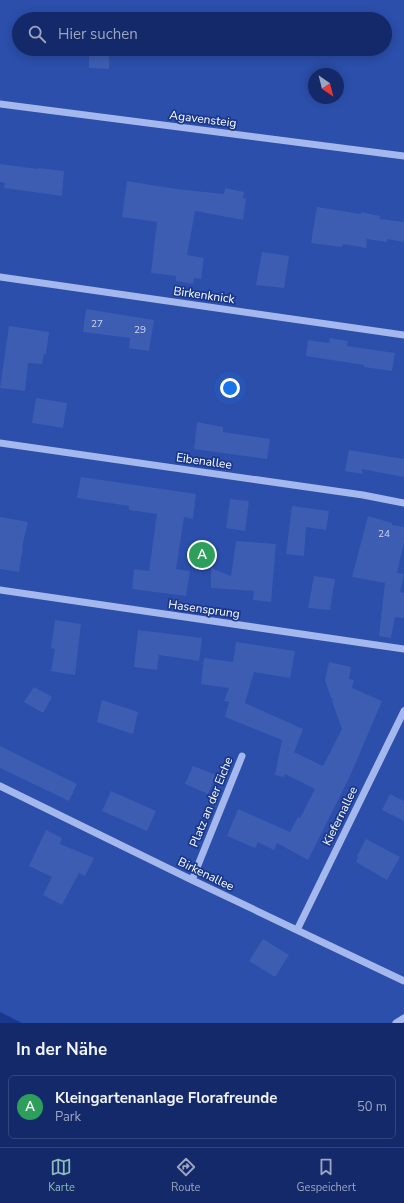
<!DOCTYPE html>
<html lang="de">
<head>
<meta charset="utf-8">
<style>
	body { margin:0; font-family:"Nunito Sans",sans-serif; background:#203571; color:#f1f3f6 }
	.compass { position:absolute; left:308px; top:68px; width:36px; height:36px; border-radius:50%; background:#132969; box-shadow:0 2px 10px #0003; rotate:145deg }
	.you { position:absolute; left:230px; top:388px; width:14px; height:14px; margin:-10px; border:3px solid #fff; border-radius:50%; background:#1a73e8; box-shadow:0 0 0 6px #1a73e833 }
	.badge { display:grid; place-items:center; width:26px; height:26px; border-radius:50%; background:#8bbbb9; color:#fff; font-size:13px; font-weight:700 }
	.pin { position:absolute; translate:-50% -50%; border:2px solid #fff; box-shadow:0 1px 4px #0006 }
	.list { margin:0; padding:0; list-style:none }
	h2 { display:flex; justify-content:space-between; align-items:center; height:52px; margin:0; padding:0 16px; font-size:17px }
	h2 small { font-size:13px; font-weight:400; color:#9da6c0 }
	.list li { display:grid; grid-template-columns:26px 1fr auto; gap:12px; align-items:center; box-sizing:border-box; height:64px; margin:0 8px 8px; padding:0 8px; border:1px solid #32457d; border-radius:6px }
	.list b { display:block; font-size:15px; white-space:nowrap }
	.list p { margin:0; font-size:13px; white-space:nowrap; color:#9da6c0 }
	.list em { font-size:13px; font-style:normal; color:#9da6c0 }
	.icon { flex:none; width:22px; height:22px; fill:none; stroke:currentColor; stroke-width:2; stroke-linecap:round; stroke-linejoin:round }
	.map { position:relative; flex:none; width:404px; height:1023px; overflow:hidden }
	.search { position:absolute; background:#132969; box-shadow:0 2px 10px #0003; left:12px; right:12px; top:12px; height:44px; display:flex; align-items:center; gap:10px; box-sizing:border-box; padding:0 14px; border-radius:22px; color:#9da6c0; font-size:15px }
	.sheet { height:124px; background:#132969 }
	nav { display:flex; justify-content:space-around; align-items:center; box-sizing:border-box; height:56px; border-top:1px solid #32457d; background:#132969; font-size:11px; color:#9da6c0 }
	nav a { display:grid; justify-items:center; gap:2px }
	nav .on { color:#8bbbb9 }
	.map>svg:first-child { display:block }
	.green { fill:#2b4fab; fill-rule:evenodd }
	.building { fill:#3d5db3 }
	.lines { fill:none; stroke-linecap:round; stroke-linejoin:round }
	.minor { stroke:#a4b8ee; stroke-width:7 }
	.labels { text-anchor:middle; stroke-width:3.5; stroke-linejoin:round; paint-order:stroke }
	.number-label { font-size:10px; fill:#ced6ec }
	.street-label { font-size:12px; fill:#fff; stroke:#19378c }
</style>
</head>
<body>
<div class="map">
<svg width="404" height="1023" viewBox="0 0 404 1023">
	<rect width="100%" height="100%" fill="#19378c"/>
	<path class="green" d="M 0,0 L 404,0 L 404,1023 L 22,1023 L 0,1012 ZM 19,19 L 385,19 L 385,49 L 19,49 ZM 314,74 L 338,74 L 338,98 L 314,98 Z"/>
	<path class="building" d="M 89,49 L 109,49 L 109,69 L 89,68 Z
		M 0,164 L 38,169 L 38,168 L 64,171 L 62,196 L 4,188 L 5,183 L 0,182 Z
		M 127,181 L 176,189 L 224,194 L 225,188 L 244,192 L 243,198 L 246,199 L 243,220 L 195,211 L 187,255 L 204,258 L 201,279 L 194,278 L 193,284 L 176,281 L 176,276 L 151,273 L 157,222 L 122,217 Z
		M 317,207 L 361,214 L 361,212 L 380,216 L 380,219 L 404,222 L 404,242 L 387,239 L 387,242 L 367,239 L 366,248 L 343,244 L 342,247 L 311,243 Z
		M 262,252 L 289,256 L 284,288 L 256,285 Z
		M 86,309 L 154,320 L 149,351 L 129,348 L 130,338 L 83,332 Z
		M 9,326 L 49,332 L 46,354 L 44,354 L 42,364 L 28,363 L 25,391 L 0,388 Z
		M 330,338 L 348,341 L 347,346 L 395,353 L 392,371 L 364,367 L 364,365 L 306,356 L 308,340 L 329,343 Z
		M 36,398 L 67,403 L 63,428 L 32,423 Z
		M 197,422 L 223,427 L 223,432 L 270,439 L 267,459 L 194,449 Z
		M 349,450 L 404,459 L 404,477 L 362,469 L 362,474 L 345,471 Z
		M 81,477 L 196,494 L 193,519 L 184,517 L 176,569 L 190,571 L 186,596 L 132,589 L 134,569 L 149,571 L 157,514 L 129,510 L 129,506 L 77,498 Z
		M 230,499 L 249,501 L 245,531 L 226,528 Z
		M 292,506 L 329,511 L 326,530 L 306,527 L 304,556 L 286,554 Z
		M 368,516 L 392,523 L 392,525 L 404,527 L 404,542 L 397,573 L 404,574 L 400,592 L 404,593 L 404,618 L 395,617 L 391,638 L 379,636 L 385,583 L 352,577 Z
		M 0,517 L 28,522 L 22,547 L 23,547 L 19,572 L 0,569 Z
		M 236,541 L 276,544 L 271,602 L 253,600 L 254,591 L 211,588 L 211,568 L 231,576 Z
		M 314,576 L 335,579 L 330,610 L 308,608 Z
		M 55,620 L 81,624 L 75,675 L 51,671 L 55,649 L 51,648 Z
		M 138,630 L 202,638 L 199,661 L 159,655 L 157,670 L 134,667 Z
		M 236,642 L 295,651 L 290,678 L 254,672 L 245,703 L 303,729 L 294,752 L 323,766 L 342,729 L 332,701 L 333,698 L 331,698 L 325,680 L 329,662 L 351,667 L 349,679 L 354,680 L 352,688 L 382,701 L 351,774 L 308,860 L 277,843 L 274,850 L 258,842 L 255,848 L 227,836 L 238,809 L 290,832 L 298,817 L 300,818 L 315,789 L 285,774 L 284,777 L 275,775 L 282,740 L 225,717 L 229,702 L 224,701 L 229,688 L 201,684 L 204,658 L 233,662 Z
		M 34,687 L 52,697 L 43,713 L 24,702 Z
		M 102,700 L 138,712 L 133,734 L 97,722 Z
		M 0,746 L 77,784 L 69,801 L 0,768 Z
		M 193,766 L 216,775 L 208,794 L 185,784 Z
		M 111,791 L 156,811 L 147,831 L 102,811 Z
		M 390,794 L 404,801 L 404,821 L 382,810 Z
		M 46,830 L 62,838 L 60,844 L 94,858 L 85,876 L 79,873 L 62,905 L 43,895 L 52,877 L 29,866 Z
		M 366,839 L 400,857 L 387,880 L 356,862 L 358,857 L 357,856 Z
		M 263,939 L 289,955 L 275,977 L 249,961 Z"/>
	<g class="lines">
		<path class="minor" d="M 0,104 L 404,156
			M 0,277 L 404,335
			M 0,443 L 363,495 L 404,503
			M 0,590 L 404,649
			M 0,786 L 192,880 L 404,981
			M 192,880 L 242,756
			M 297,930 L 404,711
			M 396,1023 L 404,1018"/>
	</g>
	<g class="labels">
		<g class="number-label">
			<text x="97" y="327">27</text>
			<text x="140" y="333">29</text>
			<text x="384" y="537">24</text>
		</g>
		<g class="street-label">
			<text transform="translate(203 119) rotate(7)" y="4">Agavensteig</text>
			<text transform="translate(204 295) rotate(8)" y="4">Birkenknick</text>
			<text transform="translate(204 461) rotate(8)" y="4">Eibenallee</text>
			<text transform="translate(204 609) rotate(8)" y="4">Hasensprung</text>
			<text transform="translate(211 802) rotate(-68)" y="4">Platz an der Eiche</text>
			<text transform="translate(340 816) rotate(-64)" y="4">Kiefernallee</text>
			<text transform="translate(206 874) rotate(26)" y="4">Birkenallee</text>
		</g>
	</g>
</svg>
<svg class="compass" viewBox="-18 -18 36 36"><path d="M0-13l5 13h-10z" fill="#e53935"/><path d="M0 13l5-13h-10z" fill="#9da6c0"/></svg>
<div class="you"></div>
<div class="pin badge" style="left:202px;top:555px;background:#2e9e5b">A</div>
<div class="search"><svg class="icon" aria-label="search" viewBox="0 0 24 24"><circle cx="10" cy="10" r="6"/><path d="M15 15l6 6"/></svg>Hier suchen</div>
</div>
<section class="sheet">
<h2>In der Nähe<small></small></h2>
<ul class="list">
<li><span class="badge" style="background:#2e9e5b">A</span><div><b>Kleingartenanlage Florafreunde</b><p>Park</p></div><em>50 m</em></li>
</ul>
</section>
<nav>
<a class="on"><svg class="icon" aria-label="map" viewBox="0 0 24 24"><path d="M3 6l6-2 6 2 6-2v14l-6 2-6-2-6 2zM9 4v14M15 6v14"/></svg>Karte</a>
<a><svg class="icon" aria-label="directions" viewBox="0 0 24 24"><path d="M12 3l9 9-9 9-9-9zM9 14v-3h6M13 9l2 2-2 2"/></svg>Route</a>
<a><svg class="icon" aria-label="saved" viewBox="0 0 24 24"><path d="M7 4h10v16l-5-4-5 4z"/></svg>Gespeichert</a>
</nav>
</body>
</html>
